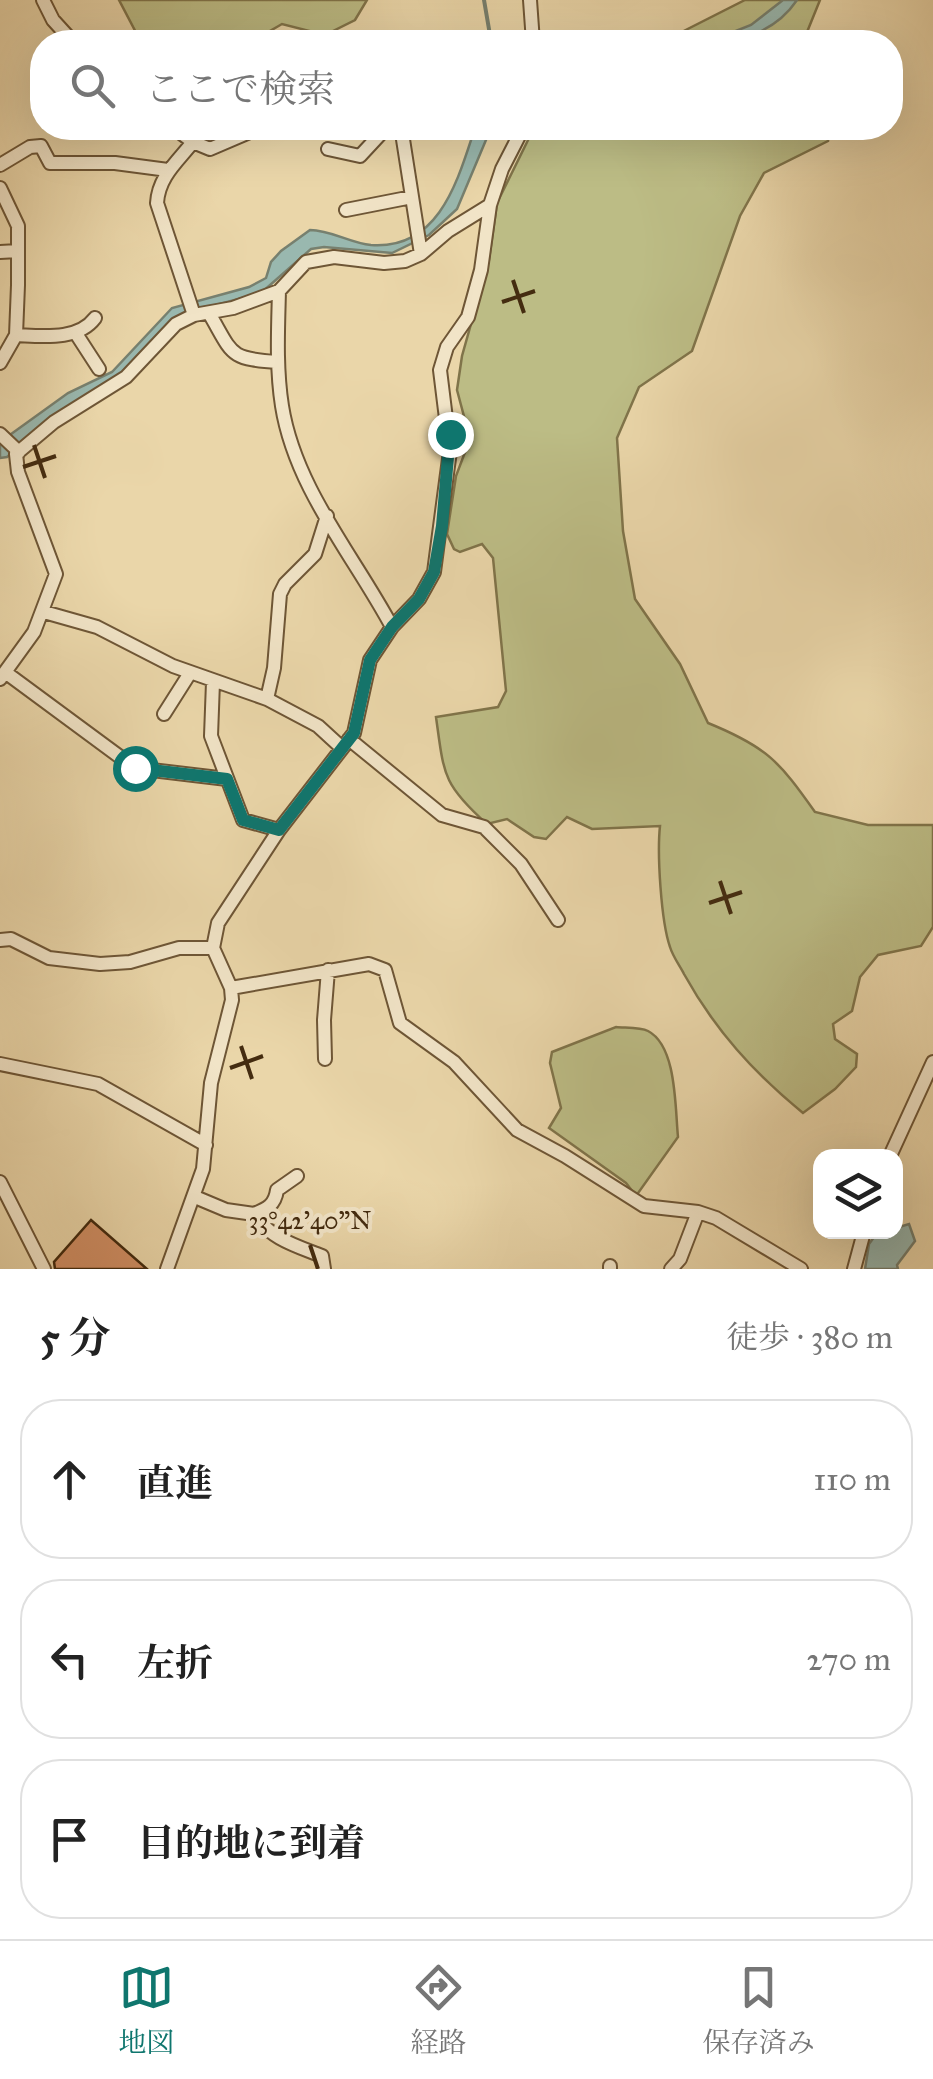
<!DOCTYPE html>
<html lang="ja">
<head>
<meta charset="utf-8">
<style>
	body { margin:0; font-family:"IM FELL Great Primer","Noto Serif JP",serif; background:#f6f6f6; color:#222 }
	.controls { position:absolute; right:30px; bottom:30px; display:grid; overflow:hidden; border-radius:20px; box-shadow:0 10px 40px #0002 }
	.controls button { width:90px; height:90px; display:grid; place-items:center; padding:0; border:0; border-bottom:2px solid #e0e0e0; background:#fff; color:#222; font:50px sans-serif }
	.stop { position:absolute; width:30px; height:30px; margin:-22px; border:8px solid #0f766e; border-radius:50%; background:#fff }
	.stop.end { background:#0f766e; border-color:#fff; box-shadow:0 2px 10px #0008 }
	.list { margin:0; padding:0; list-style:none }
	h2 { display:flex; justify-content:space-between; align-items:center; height:130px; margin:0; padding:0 40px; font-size:42px }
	h2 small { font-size:32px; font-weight:400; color:#767676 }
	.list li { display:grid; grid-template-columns:65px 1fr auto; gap:30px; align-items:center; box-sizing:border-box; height:160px; margin:0 20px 20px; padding:0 20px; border:2px solid #e0e0e0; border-radius:40px }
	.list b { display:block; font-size:38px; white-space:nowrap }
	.list em { font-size:32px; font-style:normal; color:#767676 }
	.icon { flex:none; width:55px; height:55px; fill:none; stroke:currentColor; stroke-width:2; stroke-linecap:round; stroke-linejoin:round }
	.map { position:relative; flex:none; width:933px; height:1269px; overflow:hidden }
	.search { position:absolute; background:#fff; box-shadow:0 10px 40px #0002; left:30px; right:30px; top:30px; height:110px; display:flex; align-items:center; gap:25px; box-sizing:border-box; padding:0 35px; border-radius:40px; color:#767676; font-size:38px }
	.sheet { height:670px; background:#fff }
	nav { display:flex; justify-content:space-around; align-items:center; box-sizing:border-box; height:140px; border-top:2px solid #e0e0e0; background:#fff; font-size:28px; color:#767676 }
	nav a { display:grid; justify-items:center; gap:5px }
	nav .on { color:#0f766e }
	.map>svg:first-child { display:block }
	.green { fill:#bcbc85; stroke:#80744a; stroke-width:2.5 }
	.water { fill:#99b8af; stroke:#77806f; stroke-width:2.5 }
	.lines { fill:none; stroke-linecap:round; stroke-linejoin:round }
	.stream { stroke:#77806f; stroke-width:4 }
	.building { fill:#d08f65; stroke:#442c10; stroke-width:2.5 }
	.minor-casing { stroke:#6e5636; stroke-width:16 }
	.minor { stroke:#f1e4c7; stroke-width:12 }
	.route { stroke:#0f766e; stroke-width:12 }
	.ticks { fill:none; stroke:#442c10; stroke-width:4 }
	.ticks-label { font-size:25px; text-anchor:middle; fill:#442c10; stroke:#f1e4c7; stroke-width:8; stroke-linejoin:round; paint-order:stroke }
</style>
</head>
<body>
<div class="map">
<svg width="933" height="1269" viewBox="0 0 933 1269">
	<rect width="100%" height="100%" fill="#ead6a9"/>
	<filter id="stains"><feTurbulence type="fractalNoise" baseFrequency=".002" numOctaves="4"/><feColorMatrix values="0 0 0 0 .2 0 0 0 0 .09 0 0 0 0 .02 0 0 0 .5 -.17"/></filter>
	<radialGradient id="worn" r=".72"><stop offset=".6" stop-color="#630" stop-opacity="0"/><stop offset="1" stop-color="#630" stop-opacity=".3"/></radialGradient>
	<path class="green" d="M 119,0 L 367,0 L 355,20 L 325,35 L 282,24 L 251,42 L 141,42 Z
		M 745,0 L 820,0 L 803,42 L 662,42 Z
		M 534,128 L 829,128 L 828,141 L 764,173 L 740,216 L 692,351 L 639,387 L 617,438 L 623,531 L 635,599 L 680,664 L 708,723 C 767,747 779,761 815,812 L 868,825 L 933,825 L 933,927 L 921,946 L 878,955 L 860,977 L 852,1011 L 833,1024 L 835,1039 L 857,1054 L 856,1067 L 835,1089 L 803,1113 C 754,1073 715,1030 684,974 C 680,966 673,957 670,947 C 661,921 657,854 660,826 L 592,829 L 567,817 L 546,839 L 534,837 L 507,819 L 487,824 C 442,784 444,774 436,717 L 498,707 L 506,691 L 493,558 L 482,544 L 460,552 L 454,549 L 447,534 L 456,476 L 470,439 L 457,390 L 462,356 L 489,260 L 497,203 Z
		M 616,1027 C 625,1028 640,1027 648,1031 C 677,1046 675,1108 678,1137 L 636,1196 L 626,1183 L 549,1128 L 561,1108 L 550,1063 L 552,1052 Z"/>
	<path class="water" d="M 783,0 L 797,0 C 777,30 742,43 708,42 L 751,25 Z
		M 475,128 L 491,128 L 457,209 L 429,235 L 392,253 L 324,247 L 311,249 L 261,293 L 201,309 L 110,383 L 47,424 L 7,457 L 0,458 L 0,442 L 68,393 L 112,372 L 172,308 L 249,287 L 266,278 L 271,262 L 281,251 L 310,230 C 331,230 350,243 371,245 C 440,250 458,179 475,128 Z
		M 909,1224 L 915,1241 L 897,1265 L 898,1269 L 865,1269 L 869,1244 L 877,1233 L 896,1232 L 896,1228 Z"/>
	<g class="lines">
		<path class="stream" d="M 480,42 L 490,35 L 484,0"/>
	</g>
	<path class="building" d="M 91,1220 L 147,1269 L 55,1269 L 54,1262 Z"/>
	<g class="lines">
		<g class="minor-casing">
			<path id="minor" d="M 43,0 L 53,20 L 73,42
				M 530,0 L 533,42
				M 174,128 L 193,142 L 210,149 L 259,128
				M 396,128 L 402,133 L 421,254
				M 328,149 L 360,156 L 386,128
				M 0,165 L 30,147 L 41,146 L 50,163 L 115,163 L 168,170
				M 0,188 L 18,226 L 18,285 L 16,335 L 0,363
				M 346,210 L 412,197
				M 0,252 L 18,251
				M 279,291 C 278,329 276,368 282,406 C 295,488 354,556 392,627
				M 209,313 C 233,354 228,359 278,362
				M 194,315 L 157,203 C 159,170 188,155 202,128
				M 75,332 L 99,369
				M 16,335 C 42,336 78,341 95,318
				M 0,434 L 19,452
				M 44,612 L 97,627 L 173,666 L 267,699 L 318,726 L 342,748
				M 5,672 L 135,768 L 227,779
				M 0,679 L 34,632 L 56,574 L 18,472 L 16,454 L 54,422 L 126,377 L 176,324 L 194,315 L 233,308 L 279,291 L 306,262 L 334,257 L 384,263 L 405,261 L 421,254 L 448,231 L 490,205
				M 213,682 L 211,736 L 243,820 L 279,830
				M 267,699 L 274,668 L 280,594 L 285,584 L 315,554 L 327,516
				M 164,714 L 190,673
				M 349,739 L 442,815 L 484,827 L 521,864 L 558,920
				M 0,940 L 11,939 L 49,958 L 100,964 L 130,962 L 179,948 L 213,948
				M 231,988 L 369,964 L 385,970 L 400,1023 L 454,1062 L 517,1130 L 565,1156 L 644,1206 L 698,1212 L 716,1218 L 801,1269
				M 325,1059 L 324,1020 L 328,970
				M 0,1064 L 98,1084 L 206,1145
				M 890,1156 L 933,1062
				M 0,1182 L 44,1269
				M 195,1197 L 226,1210 L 254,1214 C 271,1239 294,1245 322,1256 L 324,1269
				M 254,1214 C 267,1209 275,1205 277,1190 L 297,1176
				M 167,1269 L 203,1169 L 211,1083 L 232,1000 L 231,988 L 213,948 L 218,923 L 279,830 L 354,733 L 370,660 L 392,627 L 419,599 L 434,572 L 450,451 L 440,370 L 447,347 L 468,317 L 481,270 L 490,205 L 502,169 L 523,128
				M 610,1269 L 610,1266
				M 671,1269 L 680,1259 L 698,1212
				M 854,1269 L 864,1232"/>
		</g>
		<use href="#minor" class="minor"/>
	</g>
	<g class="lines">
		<path class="route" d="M 135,768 L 227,779 L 243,820 L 279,830 L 354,733 L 370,660 L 392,627 L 419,599 L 434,572 L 442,526 L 450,434"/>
	</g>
	<path class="ticks" d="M 513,280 L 524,313M 502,302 L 535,291M 34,445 L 45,478M 23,467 L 56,456M 720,881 L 731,914M 709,903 L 742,892M 241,1046 L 252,1079M 230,1068 L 263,1056M 310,1245 L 318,1269"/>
	<g class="ticks-label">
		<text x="310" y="1229">33°42'40"N</text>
	</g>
	<rect width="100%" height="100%" filter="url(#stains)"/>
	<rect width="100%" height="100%" fill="url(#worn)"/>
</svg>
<div class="controls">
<button><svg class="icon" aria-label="layers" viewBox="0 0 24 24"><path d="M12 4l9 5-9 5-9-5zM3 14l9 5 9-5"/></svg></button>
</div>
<div class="stop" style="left:135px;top:768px"></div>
<div class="stop end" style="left:450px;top:434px"></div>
<div class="search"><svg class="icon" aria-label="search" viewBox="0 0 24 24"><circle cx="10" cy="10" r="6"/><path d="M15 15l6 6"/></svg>ここで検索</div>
</div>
<section class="sheet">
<h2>5 分<small>徒歩 · 380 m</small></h2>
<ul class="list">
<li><svg class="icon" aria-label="ahead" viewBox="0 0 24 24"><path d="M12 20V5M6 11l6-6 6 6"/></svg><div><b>直進</b></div><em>110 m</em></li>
<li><svg class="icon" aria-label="left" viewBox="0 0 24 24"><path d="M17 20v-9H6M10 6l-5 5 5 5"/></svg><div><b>左折</b></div><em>270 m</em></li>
<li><svg class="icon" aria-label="arrive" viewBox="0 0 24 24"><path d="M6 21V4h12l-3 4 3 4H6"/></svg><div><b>目的地に到着</b></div></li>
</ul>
</section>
<nav>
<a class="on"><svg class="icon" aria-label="map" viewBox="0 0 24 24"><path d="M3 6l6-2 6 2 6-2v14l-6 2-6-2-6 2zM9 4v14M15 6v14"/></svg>地図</a>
<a><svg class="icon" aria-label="directions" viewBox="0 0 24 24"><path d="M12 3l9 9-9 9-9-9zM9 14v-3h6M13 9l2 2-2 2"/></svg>経路</a>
<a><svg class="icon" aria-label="saved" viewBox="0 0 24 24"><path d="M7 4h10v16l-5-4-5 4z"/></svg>保存済み</a>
</nav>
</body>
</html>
